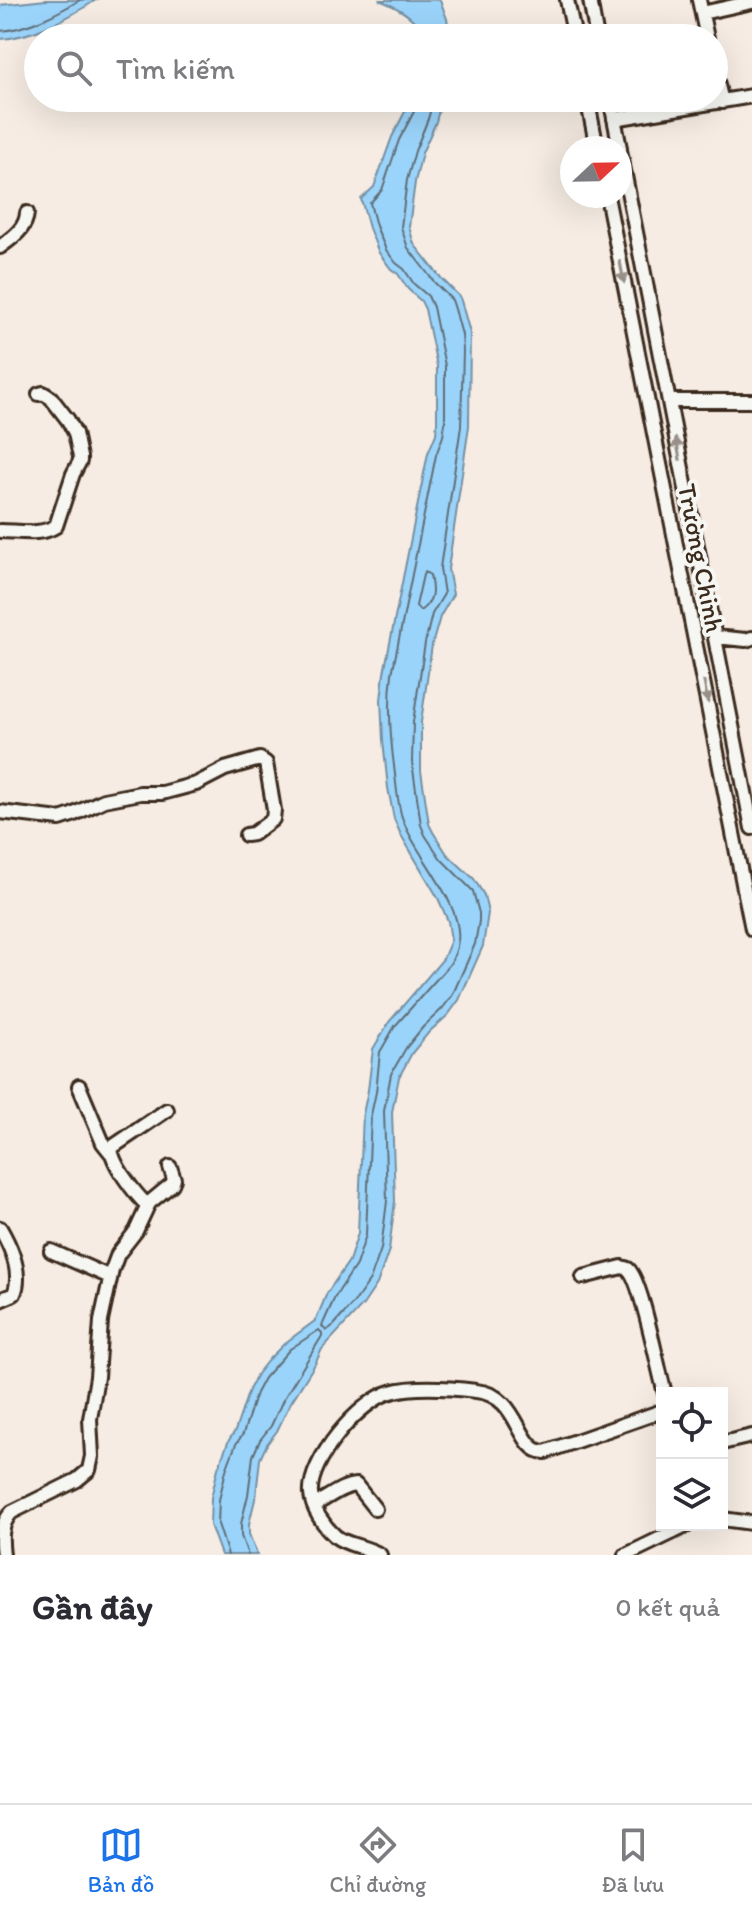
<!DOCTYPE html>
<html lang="vi">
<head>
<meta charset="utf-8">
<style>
	body { margin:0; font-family:Itim,sans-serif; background:#f2f2f3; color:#2b2b33 }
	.controls { position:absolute; right:24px; bottom:24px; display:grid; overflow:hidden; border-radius:0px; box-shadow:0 8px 32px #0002 }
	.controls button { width:72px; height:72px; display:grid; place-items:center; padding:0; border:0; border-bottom:2px solid #e1e1e2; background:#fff; color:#2b2b33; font:40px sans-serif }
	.compass { position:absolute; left:560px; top:136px; width:72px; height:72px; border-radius:50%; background:#fff; box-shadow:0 8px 32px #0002; rotate:68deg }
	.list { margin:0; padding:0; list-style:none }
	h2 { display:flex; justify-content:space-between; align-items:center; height:104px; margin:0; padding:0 32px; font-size:34px }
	h2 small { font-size:26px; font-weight:400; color:#7c7c81 }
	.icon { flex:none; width:44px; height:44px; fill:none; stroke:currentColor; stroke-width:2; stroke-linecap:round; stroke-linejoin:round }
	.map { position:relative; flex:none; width:752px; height:1555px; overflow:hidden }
	.search { position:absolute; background:#fff; box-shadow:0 8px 32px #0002; left:24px; right:24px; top:24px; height:88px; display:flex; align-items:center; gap:20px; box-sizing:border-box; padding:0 28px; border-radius:44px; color:#7c7c81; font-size:30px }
	.sheet { height:248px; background:#fff }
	nav { display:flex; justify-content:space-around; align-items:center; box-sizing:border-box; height:112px; border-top:2px solid #e1e1e2; background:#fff; font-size:22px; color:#7c7c81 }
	nav a { display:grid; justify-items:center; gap:4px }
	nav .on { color:#1a73e8 }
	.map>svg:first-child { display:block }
	.water { fill:#9bd4fb; stroke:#7590a3; stroke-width:2 }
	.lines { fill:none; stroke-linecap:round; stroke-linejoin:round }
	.shore { stroke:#616e76; stroke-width:2 }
	.minor-casing { stroke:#3b2a1e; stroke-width:18 }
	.minor { stroke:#f6f6f2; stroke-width:12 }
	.oneway { fill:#989088 }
	.labels { text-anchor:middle; stroke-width:8; stroke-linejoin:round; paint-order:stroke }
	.street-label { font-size:26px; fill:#3b2a1e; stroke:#f6f6f2 }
</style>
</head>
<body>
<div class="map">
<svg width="752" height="1555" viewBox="0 0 752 1555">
	<rect width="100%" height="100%" fill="#f6ece3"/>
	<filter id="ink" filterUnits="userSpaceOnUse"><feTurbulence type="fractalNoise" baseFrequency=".0125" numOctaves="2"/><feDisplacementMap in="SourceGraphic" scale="16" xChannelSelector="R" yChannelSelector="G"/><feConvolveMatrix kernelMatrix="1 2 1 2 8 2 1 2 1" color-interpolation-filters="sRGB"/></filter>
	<g filter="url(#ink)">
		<path class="water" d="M 46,0 L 96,0 C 68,18 34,37 0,39 L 0,5 Z
			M 379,0 L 440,0 L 447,19 L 451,38 L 426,38 C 417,18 398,7 379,0 Z
			M 412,98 L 442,98 L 436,122 L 422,153 L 415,182 L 409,227 L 414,244 L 441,278 L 460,297 L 470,333 L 469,426 L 448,569 L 453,594 L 440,617 L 432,645 L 421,722 L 421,771 L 429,824 L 433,832 L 447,854 L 474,879 L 484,895 L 488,913 L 483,946 L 459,1000 L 448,1015 L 429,1032 L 412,1053 L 399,1077 L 392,1112 L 395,1201 L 389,1250 L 377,1284 L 363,1305 L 322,1349 L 315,1364 L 290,1404 L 277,1431 L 267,1444 L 260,1459 L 256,1495 L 249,1524 L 249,1534 L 257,1555 L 221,1555 L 210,1525 L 211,1498 L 218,1468 L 229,1440 L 235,1431 L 249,1390 L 257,1374 L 269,1359 L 285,1343 L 316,1320 L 327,1293 L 349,1261 L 358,1233 L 363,1114 L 368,1090 L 373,1049 L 389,1022 L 443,959 L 451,940 L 448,921 L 438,898 L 401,835 L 394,819 L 388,788 L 383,740 L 381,700 L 384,673 L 428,453 L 436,434 L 437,422 L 437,366 L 425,309 L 421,301 L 408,289 L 398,274 L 391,269 L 379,253 L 369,228 L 361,199 L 374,187 L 392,137 Z"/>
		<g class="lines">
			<path class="shore" d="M 0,31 C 28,29 56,14 80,0
				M 419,98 L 418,104 L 399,140 L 382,190 L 370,203 L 376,226 L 386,250 L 396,263 L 404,269 L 414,284 L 428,296 L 433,307 L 445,366 L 445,423 L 443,436 L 436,455 L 392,674 C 388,705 390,735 394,766 C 396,782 397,798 401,814 C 412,853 463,901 458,941 C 457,949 454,957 450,964 L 395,1026 L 380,1052 L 376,1092 L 371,1115 L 366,1235 L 356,1265 L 335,1297 L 322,1326 L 326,1331 L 334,1325 L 356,1300 L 370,1280 L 381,1249 L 387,1201 L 384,1111 L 391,1074 L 406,1048 L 423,1027 L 442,1009 L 452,996 L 475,944 L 479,921 L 479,913 L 473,891 L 441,859 L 425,835 L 421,825 L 412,762 L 413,722 L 425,643 L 432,614 L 444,594 L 440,568 L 461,426 L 463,351 L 462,335 L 455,309 L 452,300 L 435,283 L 408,248 L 401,227 L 407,180 L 415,151 L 428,119 L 434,98
				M 425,572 L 430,575 C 433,591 435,600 420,611 L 416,606 L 423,575 Z
				M 228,1555 L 218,1524 L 219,1500 L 226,1470 L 236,1444 L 243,1434 L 256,1393 L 264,1378 L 290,1349 L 319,1330 L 322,1333 L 322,1336 L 283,1400 L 271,1426 L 260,1440 L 253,1456 L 248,1495 L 241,1524 L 241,1536 L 248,1555"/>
			<g class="minor-casing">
				<path id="minor" d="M 567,0 L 575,38
					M 590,0 L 597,38
					M 699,0 L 707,38
					M 702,13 L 752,2
					M 714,68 L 722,102
					M 587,98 L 597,148
					M 610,98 L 620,148
					M 614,119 L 752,96
					M 620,150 L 752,828
					M 607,196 L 752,929
					M 0,247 C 12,238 26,229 27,213
					M 669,401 L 752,401
					M 0,531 C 18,531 41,536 56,526 L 73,474 L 80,461 L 80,457 L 75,433 L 68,420 L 51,398 L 43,393 L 39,394
					M 715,637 L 746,640 L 752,638
					M 0,812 L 60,819 L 72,815 L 104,800 L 140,793 L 162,793 L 196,784 L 225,769 L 260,759 L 266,763 L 274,810 L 273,819 L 253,834 L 246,835
					M 79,1086 L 103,1143 L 111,1153
					M 148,1206 C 135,1194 112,1164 111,1148 L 167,1110
					M 0,1228 C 11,1247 23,1273 14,1294 L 0,1300
					M 51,1251 L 110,1277
					M 583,1277 L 622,1267 C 624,1268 626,1268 628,1269 C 642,1280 658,1371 665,1393
					M 722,1443 L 752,1436
					M 314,1505 C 328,1498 341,1486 356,1485 L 375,1509
					M 722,1519 L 752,1523
					M 3,1555 C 1,1539 0,1524 12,1512 L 77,1480 L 89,1470 L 92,1456 L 90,1419 L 97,1377 L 101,1321 L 112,1270 L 118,1254 L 136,1231 L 149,1203 L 172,1184 L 174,1179 L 170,1167
					M 380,1555 C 366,1546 347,1546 335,1536 C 324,1526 312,1509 311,1494 C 308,1461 360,1400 391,1392 C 415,1385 451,1388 476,1391 C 521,1395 516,1451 545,1452 L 662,1411
					M 626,1555 L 688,1525"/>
			</g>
			<use href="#minor" class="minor"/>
		</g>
		<defs><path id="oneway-solid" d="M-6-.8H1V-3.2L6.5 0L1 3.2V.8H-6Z" transform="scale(2)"/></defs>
		<g class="oneway">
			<use href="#oneway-solid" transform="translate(622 272) rotate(79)"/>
			<use href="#oneway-solid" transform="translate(678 449) rotate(-101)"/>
			<use href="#oneway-solid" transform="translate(706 692) rotate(79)"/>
		</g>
	</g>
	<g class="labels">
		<g class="street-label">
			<text transform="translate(701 558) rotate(79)" y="9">Trường Chinh</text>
		</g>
	</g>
</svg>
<div class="controls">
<button><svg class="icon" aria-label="locate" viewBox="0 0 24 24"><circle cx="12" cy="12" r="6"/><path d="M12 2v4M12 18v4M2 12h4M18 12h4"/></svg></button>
<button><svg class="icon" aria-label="layers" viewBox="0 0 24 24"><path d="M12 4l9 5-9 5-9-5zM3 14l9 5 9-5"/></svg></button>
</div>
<svg class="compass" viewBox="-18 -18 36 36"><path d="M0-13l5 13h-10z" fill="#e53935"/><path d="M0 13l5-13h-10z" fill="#7c7c81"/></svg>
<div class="search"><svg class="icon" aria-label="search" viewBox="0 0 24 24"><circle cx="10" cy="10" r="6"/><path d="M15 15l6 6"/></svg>Tìm kiếm</div>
</div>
<section class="sheet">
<h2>Gần đây<small>0 kết quả</small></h2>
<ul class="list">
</ul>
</section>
<nav>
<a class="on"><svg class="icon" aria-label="map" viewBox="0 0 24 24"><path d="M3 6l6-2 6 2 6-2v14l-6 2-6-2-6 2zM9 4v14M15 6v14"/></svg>Bản đồ</a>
<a><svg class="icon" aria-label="directions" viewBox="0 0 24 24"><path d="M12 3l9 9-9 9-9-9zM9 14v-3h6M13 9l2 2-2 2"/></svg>Chỉ đường</a>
<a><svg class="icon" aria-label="saved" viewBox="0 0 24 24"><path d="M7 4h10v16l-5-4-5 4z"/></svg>Đã lưu</a>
</nav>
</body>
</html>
